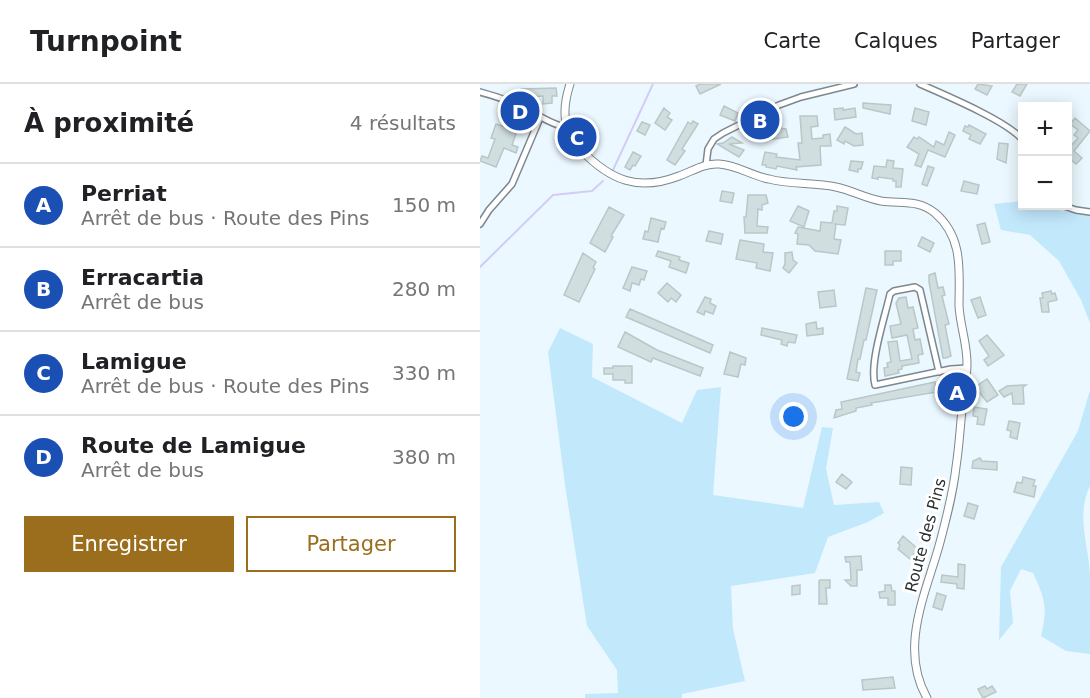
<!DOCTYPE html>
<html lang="fr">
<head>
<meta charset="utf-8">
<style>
	body { margin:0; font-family:"DejaVu Sans",sans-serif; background:#f6f6f6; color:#202124 }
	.controls { position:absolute; right:18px; top:18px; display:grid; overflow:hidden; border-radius:0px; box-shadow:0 3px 15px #0003 }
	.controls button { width:54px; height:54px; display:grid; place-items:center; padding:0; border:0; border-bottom:2px solid #e0e0e0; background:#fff; color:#202124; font:30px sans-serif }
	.you { position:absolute; left:314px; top:333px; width:21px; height:21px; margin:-15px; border:4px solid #fff; border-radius:50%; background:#1a73e8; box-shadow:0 0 0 9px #1a73e833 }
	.badge { display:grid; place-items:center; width:39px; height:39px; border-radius:50%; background:#9a6e1d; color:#fff; font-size:20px; font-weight:700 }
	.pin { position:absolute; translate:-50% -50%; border:3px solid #fff; box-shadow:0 2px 6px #0006 }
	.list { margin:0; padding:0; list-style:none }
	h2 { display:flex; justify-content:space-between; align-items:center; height:78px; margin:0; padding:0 24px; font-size:26px }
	h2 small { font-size:20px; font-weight:400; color:#757577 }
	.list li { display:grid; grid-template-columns:39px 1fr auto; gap:18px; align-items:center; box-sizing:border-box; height:84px; padding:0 24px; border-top:2px solid #e0e0e0 }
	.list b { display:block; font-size:22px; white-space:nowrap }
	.list p { margin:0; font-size:20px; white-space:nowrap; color:#757577 }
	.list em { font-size:20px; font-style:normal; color:#757577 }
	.actions { display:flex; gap:12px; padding:18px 24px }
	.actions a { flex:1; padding:14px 0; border:2px solid #9a6e1d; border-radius:0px; text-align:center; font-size:21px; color:#9a6e1d }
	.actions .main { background:#9a6e1d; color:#fff }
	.map { position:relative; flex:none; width:610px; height:614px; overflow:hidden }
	header { display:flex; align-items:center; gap:36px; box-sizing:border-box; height:84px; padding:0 30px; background:#fff; border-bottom:2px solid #e0e0e0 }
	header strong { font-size:28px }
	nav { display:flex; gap:33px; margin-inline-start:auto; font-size:21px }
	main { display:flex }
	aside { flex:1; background:#fff }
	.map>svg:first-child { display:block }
	.green { fill:#c2e8fc }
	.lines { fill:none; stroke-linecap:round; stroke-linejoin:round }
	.stream { stroke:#d2ccf7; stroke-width:2 }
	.building { fill:#d0dedf; stroke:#b9c7c7; stroke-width:1.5 }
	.minor-casing { stroke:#7d888e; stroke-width:8 }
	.tertiary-casing { stroke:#7d888e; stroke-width:9 }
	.minor { stroke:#fff; stroke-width:5 }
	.tertiary { stroke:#fff; stroke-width:7 }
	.labels { text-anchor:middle; stroke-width:6; stroke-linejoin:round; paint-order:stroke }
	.street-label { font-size:16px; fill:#2b3032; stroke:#fff }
</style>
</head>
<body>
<header>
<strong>Turnpoint</strong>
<nav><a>Carte</a><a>Calques</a><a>Partager</a></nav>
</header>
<main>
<aside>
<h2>À proximité<small>4 résultats</small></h2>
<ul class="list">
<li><span class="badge" style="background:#1a4fb4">A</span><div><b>Perriat</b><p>Arrêt de bus · Route des Pins</p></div><em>150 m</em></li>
<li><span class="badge" style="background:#1a4fb4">B</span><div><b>Erracartia</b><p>Arrêt de bus</p></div><em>280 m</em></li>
<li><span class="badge" style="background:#1a4fb4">C</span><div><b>Lamigue</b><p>Arrêt de bus · Route des Pins</p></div><em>330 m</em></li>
<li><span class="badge" style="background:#1a4fb4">D</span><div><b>Route de Lamigue</b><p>Arrêt de bus</p></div><em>380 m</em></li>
</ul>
<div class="actions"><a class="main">Enregistrer</a><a>Partager</a></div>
</aside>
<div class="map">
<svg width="610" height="614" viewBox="0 0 610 614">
	<rect width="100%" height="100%" fill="#ecf8ff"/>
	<path class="green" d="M 542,117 L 542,122 L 569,122 L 578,126 L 610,130 L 610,239 L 601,216 L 579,177 L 550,151 L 521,146 L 514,120 Z
		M 80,244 L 113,260 L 112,293 L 202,339 L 217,306 L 241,303 L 233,411 L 323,424 L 342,343 L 353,344 L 346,385 L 354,421 L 399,418 L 404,429 L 388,438 L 348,453 L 335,489 L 251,502 L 253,545 L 265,597 L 202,610 L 202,614 L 105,614 L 105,610 L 138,609 L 137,586 L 107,542 L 85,401 L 68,268 Z
		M 610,306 L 610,402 C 596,431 608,459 610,490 C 610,516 610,543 610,570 L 586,567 L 561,552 C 568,523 565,515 553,489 L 541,485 L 530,507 L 533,539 L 519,556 L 521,483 L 598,347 Z"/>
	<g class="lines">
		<path class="stream" d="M 133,86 L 173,0
			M 0,183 L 73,111 L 112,107 L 123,97"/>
	</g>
	<path class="building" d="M 220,0 L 241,0 L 220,10 L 216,2 Z
		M 498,0 L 512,2 L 507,11 L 495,5 Z
		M 537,0 L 547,0 L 540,12 L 532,8 Z
		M 76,4 L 77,12 L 72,12 L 72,19 L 63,20 L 63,12 L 42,13 L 41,5 Z
		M 383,19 L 411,21 L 410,30 L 383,24 Z
		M 244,22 L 258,29 L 255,37 L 240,31 Z
		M 184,24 L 190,29 L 187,33 L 192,36 L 185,46 L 175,39 Z
		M 363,24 L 363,26 L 375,24 L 376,33 L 355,36 L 354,25 Z
		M 435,24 L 449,28 L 446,41 L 432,37 Z
		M 320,32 L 337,32 L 338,42 L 331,43 L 332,55 L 343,54 L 343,51 L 350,50 L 351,62 L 340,62 L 341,81 L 316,83 L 317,86 L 297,82 L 296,85 L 286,83 L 286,81 L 282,81 L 285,68 L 297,70 L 296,73 L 320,76 L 318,59 L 322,59 Z
		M 595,34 L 610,47 L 594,67 L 602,74 L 596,80 L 588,73 L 588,65 L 598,54 L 594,51 L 598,46 L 590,40 Z
		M 213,37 L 218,40 L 202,65 L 205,67 L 195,81 L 187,76 L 208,38 L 211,40 Z
		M 162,38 L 170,41 L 165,51 L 157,47 Z
		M 16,40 L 37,47 L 32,61 L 38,63 L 36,69 L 24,64 L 16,83 L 0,77 L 2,72 L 8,74 L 15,55 L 11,54 Z
		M 489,41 L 506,50 L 500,60 L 489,55 L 491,51 L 483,47 L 485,42 L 488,43 Z
		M 298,43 L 298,44 L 306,45 L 308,53 L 288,56 L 286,46 Z
		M 365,43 L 376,50 L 382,49 L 383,61 L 374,62 L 365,57 L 364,60 L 357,56 Z
		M 469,48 L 475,51 L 465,73 L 448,66 L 441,83 L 435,81 L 439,70 L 427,63 L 434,53 L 437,55 L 439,53 L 454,63 L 456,57 L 464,61 Z
		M 252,53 L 262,59 L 249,60 L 264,66 L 259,73 L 237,60 L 243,59 Z
		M 519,59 L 528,60 L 526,79 L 517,75 Z
		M 153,68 L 161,72 L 155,82 L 153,81 L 150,86 L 145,83 Z
		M 407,76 L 414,77 L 413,84 L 423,85 L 421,103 L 416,103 L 416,97 L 413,97 L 413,95 L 398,93 L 398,95 L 392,94 L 394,82 L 406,83 Z
		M 371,77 L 383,78 L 381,85 L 378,85 L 378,88 L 369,86 Z
		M 448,82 L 454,84 L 447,102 L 442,100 Z
		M 484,97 L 499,101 L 497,110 L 481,107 Z
		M 242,107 L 254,109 L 252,119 L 240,117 Z
		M 268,111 L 286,111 L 288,119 L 282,121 L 282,126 L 278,125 L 277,142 L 288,143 L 287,149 L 265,149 L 264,133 L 266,133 Z
		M 318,122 L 329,127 L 324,143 L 310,137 Z
		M 357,122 L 368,124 L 365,141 L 354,140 L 356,140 L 354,155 L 361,156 L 358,170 L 335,167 L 329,161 L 317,160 L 318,150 L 315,149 L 318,143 L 340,147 L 341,138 L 352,139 L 354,127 L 357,127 Z
		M 129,123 L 144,131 L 131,152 L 133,153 L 125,168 L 110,159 Z
		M 171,134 L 186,138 L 184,145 L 181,144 L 178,158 L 163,155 L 165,147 L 168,148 Z
		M 505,139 L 510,158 L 502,160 L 497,141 Z
		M 229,147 L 243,150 L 241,160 L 226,157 Z
		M 442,153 L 454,159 L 450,168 L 438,162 Z
		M 260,156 L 284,160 L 283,168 L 293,169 L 290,187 L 276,184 L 277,179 L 256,175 Z
		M 178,167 L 200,173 L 199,176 L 209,179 L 206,189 L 189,183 L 191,177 L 176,172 Z
		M 405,167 L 421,167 L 421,177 L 413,177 L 413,181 L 405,181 Z
		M 312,168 L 313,176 L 317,179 L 309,189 L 303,184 L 305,180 L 305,169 Z
		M 103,169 L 116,178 L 113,184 L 115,185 L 99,218 L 84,211 Z
		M 152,183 L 167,187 L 164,196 L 161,195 L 159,201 L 152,199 L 150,207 L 143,204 Z
		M 455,189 L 458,204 L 463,203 L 465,211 L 462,212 L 469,240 L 465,241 L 471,272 L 466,274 L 463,274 L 449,198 L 449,191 Z
		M 187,199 L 201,211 L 196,218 L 191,214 L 188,218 L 178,209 Z
		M 386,204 L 397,206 L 386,256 L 384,256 L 380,275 L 378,275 L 376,288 L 380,289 L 378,297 L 367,295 Z
		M 354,206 L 356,222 L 340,224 L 338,208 Z
		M 571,207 L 572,210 L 575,209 L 577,216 L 568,218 L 569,228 L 562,228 L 560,214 L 563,214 L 562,209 Z
		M 225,213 L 231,215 L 230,219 L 236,222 L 233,230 L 225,227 L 224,231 L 217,228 Z
		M 426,213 L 428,224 L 433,223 L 438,244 L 433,245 L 435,256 L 440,255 L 443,270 L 438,271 L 439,279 L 422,282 L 422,285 L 418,286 L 419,289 L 405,292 L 404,284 L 408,283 L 407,279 L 411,278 L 408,258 L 417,257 L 420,277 L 432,275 L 427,251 L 412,254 L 410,242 L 421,240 L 416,219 L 419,214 Z
		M 500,213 L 506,231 L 498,234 L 491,216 Z
		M 150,225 L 233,261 L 230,269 L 146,233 Z
		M 336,238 L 337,245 L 343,244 L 343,250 L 327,252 L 326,240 Z
		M 282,244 L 317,251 L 315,259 L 308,258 L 307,262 L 301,260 L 302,256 L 281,251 Z
		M 145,248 L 177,266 L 223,284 L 220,292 L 173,274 L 171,278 L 138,263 Z
		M 507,251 L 524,271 L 508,282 L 504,276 L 509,272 L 499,257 Z
		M 250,268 L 266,274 L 265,281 L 261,280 L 258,293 L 244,290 Z
		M 133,282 L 152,282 L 152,299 L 145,299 L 145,296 L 133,296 L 133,290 L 124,290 L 124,284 L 133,284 Z
		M 507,295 L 518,311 L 507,318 L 495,303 Z
		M 455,298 L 457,308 L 391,319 L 392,321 L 376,324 L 376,327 L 354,334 L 356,326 L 362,325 L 361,318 Z
		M 542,301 L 546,301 L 543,303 L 544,320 L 533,320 L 532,309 L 524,313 L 519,307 L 527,302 Z
		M 494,323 L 507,325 L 504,341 L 497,340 L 498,333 L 493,332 Z
		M 529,337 L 540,339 L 537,355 L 530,353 L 531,347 L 527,346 Z
		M 500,374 L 502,377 L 517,378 L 517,386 L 492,384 L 493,377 Z
		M 421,383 L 432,384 L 431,401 L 420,400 Z
		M 362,390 L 372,398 L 366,405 L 356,398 Z
		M 543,393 L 555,396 L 553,402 L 556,402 L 554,413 L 534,408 L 537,398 L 542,399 Z
		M 488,419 L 498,422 L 494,435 L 484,432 Z
		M 423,452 L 438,465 L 430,475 L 418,465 L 420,461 L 418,459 Z
		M 381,472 L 382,486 L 377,486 L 377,502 L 371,502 L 365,496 L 371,496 L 370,478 L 366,478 L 365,473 Z
		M 478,480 L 485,481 L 484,505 L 477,504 L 477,500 L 461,498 L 462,491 L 478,493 Z
		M 340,496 L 350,496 L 350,504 L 346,504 L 347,520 L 339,520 L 339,497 Z
		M 320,501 L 320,510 L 312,511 L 312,502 Z
		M 405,501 L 411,501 L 412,507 L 415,507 L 415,521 L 408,521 L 408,514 L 400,514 L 399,508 L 405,507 Z
		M 457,509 L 466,512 L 462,526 L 453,523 Z
		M 413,593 L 415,604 L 383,606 L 382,596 Z
		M 505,602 L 507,605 L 512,602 L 516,608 L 503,614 L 498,605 Z"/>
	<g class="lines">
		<g class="minor-casing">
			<path id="minor" d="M 440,0 C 465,11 525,36 542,55
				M 0,8 C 15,12 31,17 46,25 C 59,31 70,40 85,43
				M 226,81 L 228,65 L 234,55 L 243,49 L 299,21 L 321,13 L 374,0
				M 584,122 L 596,126 L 610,128
				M 0,140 L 9,126 L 32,100 L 60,34
				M 459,288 L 440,206 L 435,203 L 414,207 L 410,210 C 405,233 389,279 395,301 L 471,285 L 487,284"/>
		</g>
		<g class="tertiary-casing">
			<path id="tertiary" d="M 90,0 C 82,25 82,46 101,66 C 130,96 158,108 199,92 C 213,87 224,79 239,80 C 257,81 272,92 289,95 C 311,101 334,98 356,103 C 371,106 385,114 401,117 C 421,120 438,115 455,129 C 484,154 479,188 479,222 C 480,241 487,259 487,279 C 487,294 484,310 482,326 C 480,345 479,364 476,383 C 473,410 466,436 459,462 C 445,511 419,565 447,614"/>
		</g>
		<use href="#minor" class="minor"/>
		<use href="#tertiary" class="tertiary"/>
	</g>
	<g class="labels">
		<g class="street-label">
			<text transform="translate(445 451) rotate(-75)" y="6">Route des Pins</text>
		</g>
	</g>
</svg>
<div class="controls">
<button>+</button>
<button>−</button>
</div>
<div class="you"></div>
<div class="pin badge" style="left:477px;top:308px;background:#1a4fb4">A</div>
<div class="pin badge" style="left:280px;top:36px;background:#1a4fb4">B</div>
<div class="pin badge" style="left:97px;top:53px;background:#1a4fb4">C</div>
<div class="pin badge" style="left:40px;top:27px;background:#1a4fb4">D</div>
</div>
</main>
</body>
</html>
